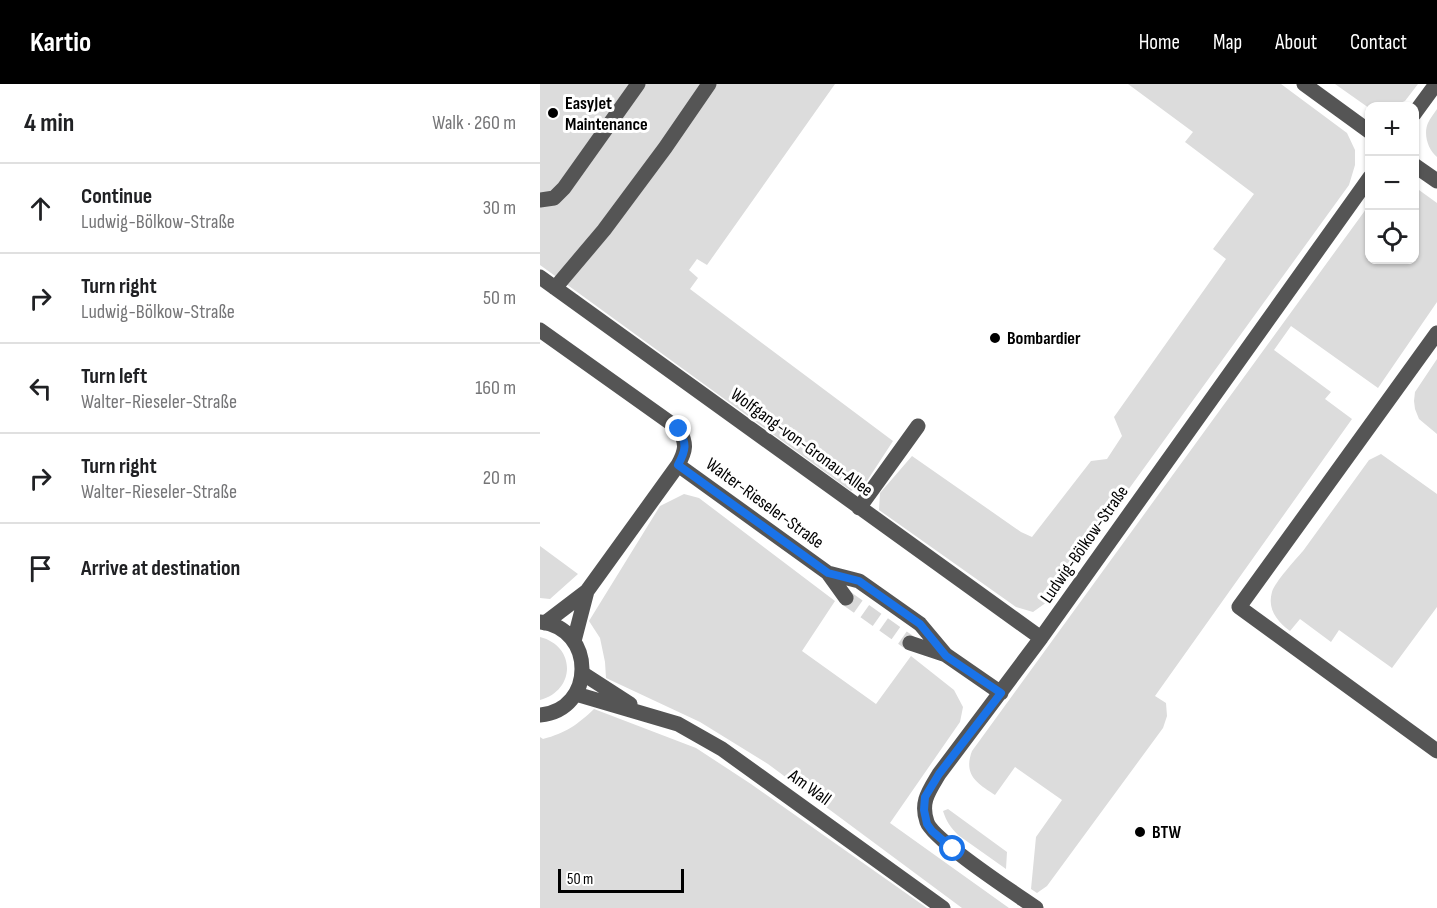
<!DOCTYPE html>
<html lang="en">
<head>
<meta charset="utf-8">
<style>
	body { margin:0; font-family:"Sofia Sans Condensed",sans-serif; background:#f2f2f2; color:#202124 }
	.controls { position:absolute; right:18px; top:18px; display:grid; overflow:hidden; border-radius:12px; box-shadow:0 2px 4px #0004 }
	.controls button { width:54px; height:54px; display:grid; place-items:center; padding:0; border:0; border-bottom:2px solid #e0e0e0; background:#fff; color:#202124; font:30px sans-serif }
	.scale { position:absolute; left:18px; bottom:15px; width:126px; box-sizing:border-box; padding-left:6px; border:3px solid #000; border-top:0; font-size:16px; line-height:21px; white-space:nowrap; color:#000; -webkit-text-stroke:4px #fff; paint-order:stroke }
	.stop { position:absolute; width:18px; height:18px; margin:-14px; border:4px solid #1a73e8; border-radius:50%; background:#fff }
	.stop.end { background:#1a73e8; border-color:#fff; box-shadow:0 2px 6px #0008 }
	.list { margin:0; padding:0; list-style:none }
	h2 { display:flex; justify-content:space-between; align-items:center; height:78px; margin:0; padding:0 24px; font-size:26px }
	h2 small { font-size:20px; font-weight:400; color:#757577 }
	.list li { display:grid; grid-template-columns:39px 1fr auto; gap:18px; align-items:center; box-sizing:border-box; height:90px; padding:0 24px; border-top:2px solid #e0e0e0 }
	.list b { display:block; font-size:22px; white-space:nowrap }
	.list p { margin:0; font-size:20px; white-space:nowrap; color:#757577 }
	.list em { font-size:20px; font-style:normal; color:#757577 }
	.icon { flex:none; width:33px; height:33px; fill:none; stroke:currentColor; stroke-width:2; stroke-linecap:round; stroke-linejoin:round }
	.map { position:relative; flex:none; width:897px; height:824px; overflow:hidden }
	header { display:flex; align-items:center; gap:36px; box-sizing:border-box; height:84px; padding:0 30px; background:#000; color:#fff }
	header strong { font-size:28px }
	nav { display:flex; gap:33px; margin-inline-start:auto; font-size:21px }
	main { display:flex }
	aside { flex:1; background:#fff }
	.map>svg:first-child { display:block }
	.green { fill:#dcdcdc }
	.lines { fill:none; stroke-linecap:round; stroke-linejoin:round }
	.minor-tunnel { stroke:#d9d9d9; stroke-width:15; stroke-dasharray:15 8; stroke-linecap:butt }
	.minor { stroke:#555; stroke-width:15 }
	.route { stroke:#1a73e8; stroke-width:8 }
	.poi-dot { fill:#000; stroke:#fff; stroke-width:2 }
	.labels { text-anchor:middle; stroke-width:6; stroke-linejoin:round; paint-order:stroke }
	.poi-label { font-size:18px; font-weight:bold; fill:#000; stroke:#fff; text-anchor:start }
	.street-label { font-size:18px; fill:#000; stroke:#fff }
</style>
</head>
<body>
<header>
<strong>Kartio</strong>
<nav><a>Home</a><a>Map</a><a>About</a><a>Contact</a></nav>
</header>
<main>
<aside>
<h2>4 min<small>Walk · 260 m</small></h2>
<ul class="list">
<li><svg class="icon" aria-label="ahead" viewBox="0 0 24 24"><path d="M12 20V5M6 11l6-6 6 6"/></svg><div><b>Continue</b><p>Ludwig-Bölkow-Straße</p></div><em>30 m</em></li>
<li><svg class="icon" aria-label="right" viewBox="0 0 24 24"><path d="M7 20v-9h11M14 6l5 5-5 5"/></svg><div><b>Turn right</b><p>Ludwig-Bölkow-Straße</p></div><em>50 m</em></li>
<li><svg class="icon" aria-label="left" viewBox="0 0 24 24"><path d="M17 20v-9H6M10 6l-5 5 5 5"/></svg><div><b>Turn left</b><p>Walter-Rieseler-Straße</p></div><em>160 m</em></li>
<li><svg class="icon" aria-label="right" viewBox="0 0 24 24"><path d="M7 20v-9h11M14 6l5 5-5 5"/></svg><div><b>Turn right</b><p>Walter-Rieseler-Straße</p></div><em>20 m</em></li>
<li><svg class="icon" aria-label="arrive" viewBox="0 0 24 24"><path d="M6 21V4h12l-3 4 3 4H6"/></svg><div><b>Arrive at destination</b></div></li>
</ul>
</aside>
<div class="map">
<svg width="897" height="824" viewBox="0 0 897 824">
	<rect width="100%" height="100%" fill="#fff"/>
	<path class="green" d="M 0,0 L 295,0 L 167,181 L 157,175 L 149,186 L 158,194 L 150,205 L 353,357 L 325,400 L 311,407 L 0,181 Z
		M 588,0 L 741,0 L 807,49 L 815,66 L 815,81 L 809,101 L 507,518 L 493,528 L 476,523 L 339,426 L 340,409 L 372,372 L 481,448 L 492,453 L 551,377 L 567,375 L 582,352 L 574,333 L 686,175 L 673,165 L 714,110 L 645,58 L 653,48 Z
		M 795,0 L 878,0 L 865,17 L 853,22 L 830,22 L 829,24 Z
		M 897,25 L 897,73 C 888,66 883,50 888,39 C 890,34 894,30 897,25 Z
		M 875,105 L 879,106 L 897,119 L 897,218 L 838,304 L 751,242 L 734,266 L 791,308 L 785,315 L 812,335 L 615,612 L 626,619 L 627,632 L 623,644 L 507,802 L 497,809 L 491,805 L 496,753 L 522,716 L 475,683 L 455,711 C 437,699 423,691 432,667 L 829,121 L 830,176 L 874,176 Z
		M 897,275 L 897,350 L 879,335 L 875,325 L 874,317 L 875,308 Z
		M 841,370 L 897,410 L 897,523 L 852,584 L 799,546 L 791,558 L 760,535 L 750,547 C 737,537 727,525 732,508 C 735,498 755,476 763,467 C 785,437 807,406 829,376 Z
		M 144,410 L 159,414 L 295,517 L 262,567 L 336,620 L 371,572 L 414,606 L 423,623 L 420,638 L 350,739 L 469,824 L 422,824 L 228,680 L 160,638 L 66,594 L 65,578 L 60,554 L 49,537 L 120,422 Z
		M 0,462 L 38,490 L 10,515 L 0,514 Z
		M 0,553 C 36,562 36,606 0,616 Z
		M 54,625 L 156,664 L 211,700 L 387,824 L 0,824 L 0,653 L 3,655 C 26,649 37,641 54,625 Z
		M 408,725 L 467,768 L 466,785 L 418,751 C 411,744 406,737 403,727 Z"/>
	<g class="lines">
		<path class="minor-tunnel" d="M 306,514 L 370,559"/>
		<path class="minor" d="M 764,0 L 830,48
			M 874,30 L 896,0
			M 874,81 L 897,97
			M 0,116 L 14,114 L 24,104 L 98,0
			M 0,193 L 501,554
			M 15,204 L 64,146 L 125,64 L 169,0
			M 0,246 L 139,345 C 147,360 146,366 138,381 L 47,507 L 5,539
			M 897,249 L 699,523 L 897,667
			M 138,381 L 288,489
			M 319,424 L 378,342
			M 306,514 L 288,489 L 319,497 L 380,540 L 406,571 L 370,559
			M 0,538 C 56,544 56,626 0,631
			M 34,557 L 47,507
			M 406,571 L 461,609
			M 42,589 L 90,620
			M 36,610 L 138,640 L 182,665 L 403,824
			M 496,824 C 476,810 393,756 387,738 C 380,718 389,707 399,690 L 501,554 L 830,93"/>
	</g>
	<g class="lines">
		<path class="route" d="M 139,345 C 147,360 146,366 138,381 L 288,489 L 319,497 L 380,540 L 406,572 L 461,609 L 399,690 L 385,713 L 384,726 L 387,740 L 392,747 L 413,765"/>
	</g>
	<g class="poi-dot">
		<circle cx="13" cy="29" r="6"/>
		<circle cx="455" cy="254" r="6"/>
		<circle cx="600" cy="748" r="6"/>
	</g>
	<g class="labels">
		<g class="poi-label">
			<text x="25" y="25">EasyJet<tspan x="25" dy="21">Maintenance</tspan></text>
			<text x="467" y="260">Bombardier</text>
			<text x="612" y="754">BTW</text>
		</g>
		<g class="street-label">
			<text transform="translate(262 358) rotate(36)" y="6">Wolfgang-von-Gronau-Allee</text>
			<text transform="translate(225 419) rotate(36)" y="6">Walter-Rieseler-Straße</text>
			<text transform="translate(544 460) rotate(-55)" y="6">Ludwig-Bölkow-Straße</text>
			<text transform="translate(270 703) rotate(36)" y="6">Am Wall</text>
		</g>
	</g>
</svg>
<div class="controls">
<button>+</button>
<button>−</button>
<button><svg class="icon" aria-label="locate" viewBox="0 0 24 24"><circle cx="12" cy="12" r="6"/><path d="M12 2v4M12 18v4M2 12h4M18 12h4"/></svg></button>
</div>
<div class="scale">50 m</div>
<div class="stop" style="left:413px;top:765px"></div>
<div class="stop end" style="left:139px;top:345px"></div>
</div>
</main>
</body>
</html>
